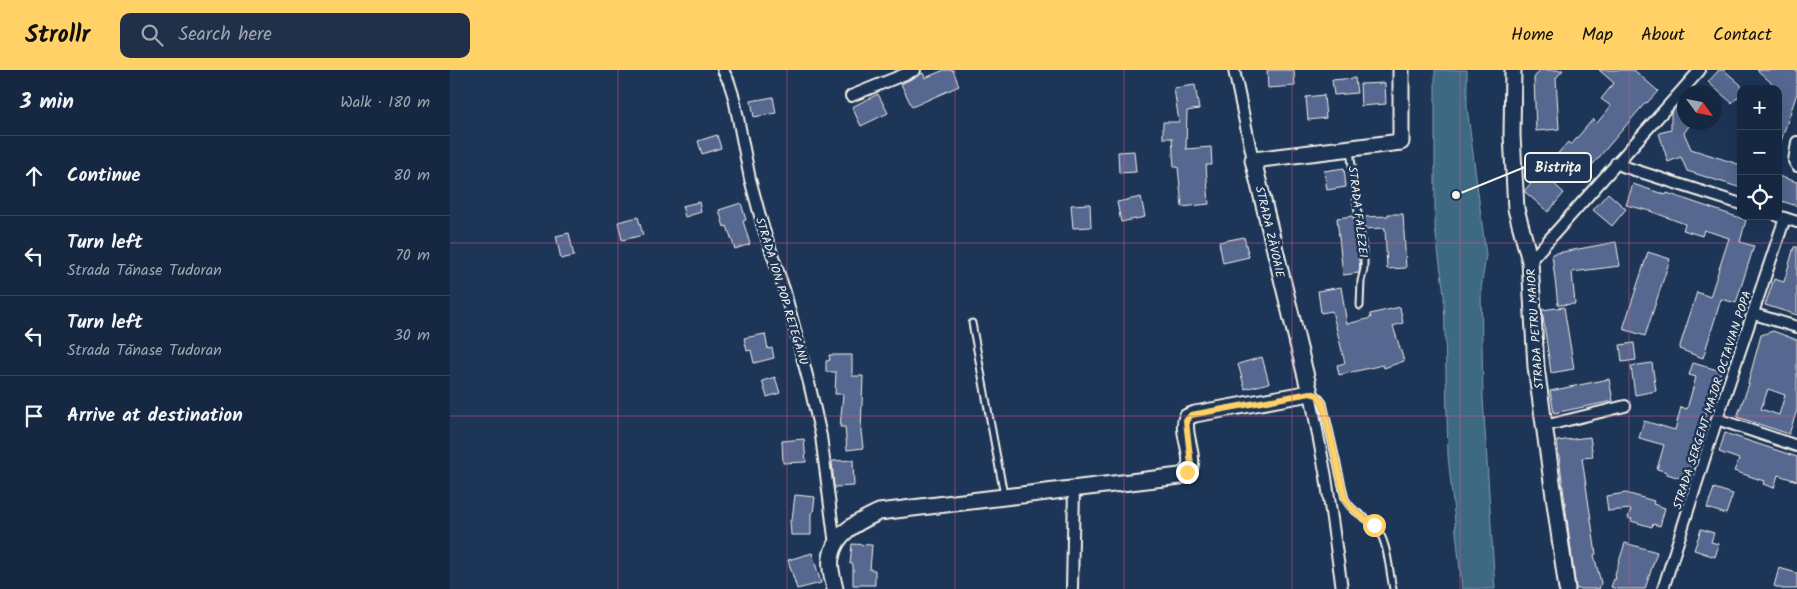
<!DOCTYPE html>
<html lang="en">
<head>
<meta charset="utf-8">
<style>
	body { margin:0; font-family:Kalam,sans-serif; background:#1f3048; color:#f1f3f6 }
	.controls { position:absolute; right:15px; top:15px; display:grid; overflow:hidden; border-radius:10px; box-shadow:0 5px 20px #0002 }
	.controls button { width:45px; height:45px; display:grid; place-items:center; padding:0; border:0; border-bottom:1px solid #35445a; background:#162841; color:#f1f3f6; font:25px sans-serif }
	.compass { position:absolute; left:1227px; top:15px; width:45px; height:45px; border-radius:50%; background:#162841; box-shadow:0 5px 20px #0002; rotate:123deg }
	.stop { position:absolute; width:15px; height:15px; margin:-11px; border:4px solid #ffd166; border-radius:50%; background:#fff }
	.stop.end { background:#ffd166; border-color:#fff; box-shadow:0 1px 5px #0008 }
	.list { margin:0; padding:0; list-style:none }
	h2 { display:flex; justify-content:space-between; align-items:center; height:65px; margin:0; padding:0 20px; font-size:21px }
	h2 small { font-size:16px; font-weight:400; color:#9ea6b1 }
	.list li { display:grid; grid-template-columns:32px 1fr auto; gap:15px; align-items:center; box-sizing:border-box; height:80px; padding:0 20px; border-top:1px solid #35445a }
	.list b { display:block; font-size:19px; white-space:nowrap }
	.list p { margin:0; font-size:16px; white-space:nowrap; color:#9ea6b1 }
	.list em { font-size:16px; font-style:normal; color:#9ea6b1 }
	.icon { flex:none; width:28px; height:28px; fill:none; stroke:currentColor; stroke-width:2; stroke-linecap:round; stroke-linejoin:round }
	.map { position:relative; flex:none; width:1347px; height:519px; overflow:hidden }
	header { display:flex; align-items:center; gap:30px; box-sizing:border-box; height:70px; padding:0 25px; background:#ffd166; color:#111 }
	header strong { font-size:24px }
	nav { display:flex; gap:28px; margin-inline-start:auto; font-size:18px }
	.search { width:350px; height:45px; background:#1f3048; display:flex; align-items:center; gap:12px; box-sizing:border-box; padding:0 18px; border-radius:10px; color:#9ea6b1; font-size:19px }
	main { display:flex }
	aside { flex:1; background:#162841 }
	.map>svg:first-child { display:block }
	.water { fill:#3d6983; stroke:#869fab }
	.building { fill:#576890; stroke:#f4f1e8; fill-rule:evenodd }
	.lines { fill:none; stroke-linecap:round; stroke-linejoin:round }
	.lane-casing { stroke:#f4f1e8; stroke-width:9 }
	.street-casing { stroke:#f4f1e8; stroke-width:14 }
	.secondary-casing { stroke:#f4f1e8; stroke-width:19 }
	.lane { stroke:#1d3557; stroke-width:5 }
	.street { stroke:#1d3557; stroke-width:10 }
	.secondary { stroke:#1d3557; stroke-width:15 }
	.route { stroke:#ffd166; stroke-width:6 }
	.grid { fill:none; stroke:#d15985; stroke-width:1; stroke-opacity:0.55 }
	.labels { text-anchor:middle; stroke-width:5; stroke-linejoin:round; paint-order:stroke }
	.street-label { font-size:12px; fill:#f4f1e8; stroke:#1d3557 }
	.leader { fill:none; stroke:#f4f1e8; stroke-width:2 }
	.callout-dot { fill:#f4f1e8; stroke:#1d3557; stroke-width:2 }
	.callout { fill:#1d3557; stroke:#f4f1e8; stroke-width:2 }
	.callout-label { font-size:14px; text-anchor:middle; font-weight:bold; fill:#f4f1e8 }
</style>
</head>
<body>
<header>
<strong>Strollr</strong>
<div class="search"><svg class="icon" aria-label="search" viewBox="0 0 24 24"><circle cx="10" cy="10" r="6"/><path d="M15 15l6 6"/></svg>Search here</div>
<nav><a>Home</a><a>Map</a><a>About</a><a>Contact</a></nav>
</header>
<main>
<aside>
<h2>3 min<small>Walk · 180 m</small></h2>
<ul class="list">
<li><svg class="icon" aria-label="ahead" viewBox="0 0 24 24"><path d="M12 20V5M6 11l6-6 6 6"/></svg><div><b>Continue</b></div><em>80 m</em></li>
<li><svg class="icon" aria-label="left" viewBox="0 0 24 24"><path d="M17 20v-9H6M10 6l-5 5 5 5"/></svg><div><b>Turn left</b><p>Strada Tănase Tudoran</p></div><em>70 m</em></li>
<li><svg class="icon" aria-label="left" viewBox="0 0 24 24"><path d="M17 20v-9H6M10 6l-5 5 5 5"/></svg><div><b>Turn left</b><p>Strada Tănase Tudoran</p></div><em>30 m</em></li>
<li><svg class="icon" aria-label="arrive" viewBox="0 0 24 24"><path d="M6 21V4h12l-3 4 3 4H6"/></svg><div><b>Arrive at destination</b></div></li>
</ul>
</aside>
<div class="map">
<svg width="1347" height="519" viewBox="0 0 1347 519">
	<rect width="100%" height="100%" fill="#1d3557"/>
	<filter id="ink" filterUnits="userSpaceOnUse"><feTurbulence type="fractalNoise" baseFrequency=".02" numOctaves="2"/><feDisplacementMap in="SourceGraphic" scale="10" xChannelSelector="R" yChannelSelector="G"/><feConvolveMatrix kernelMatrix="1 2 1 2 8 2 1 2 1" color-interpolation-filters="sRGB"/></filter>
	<g filter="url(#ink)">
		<path class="water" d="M 985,0 L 1017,0 L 1017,37 L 1036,185 L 1031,219 L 1033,328 L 1045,519 L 1012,519 L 998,386 L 994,224 L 985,158 Z"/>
		<path class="building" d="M 494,0 L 503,0 L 509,16 L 462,37 L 451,14 L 473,3 L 475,8 Z
			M 817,0 L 844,0 L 845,16 L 818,18 Z
			M 1090,0 L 1113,0 L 1106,8 L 1109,59 L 1086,61 L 1084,8 Z
			M 1149,0 L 1184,0 L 1208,21 L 1197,33 L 1196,32 L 1133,106 L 1119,93 L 1101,111 L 1114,123 L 1098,142 L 1074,121 L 1092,101 L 1090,99 L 1101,89 L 1102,90 L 1118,72 L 1121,75 L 1143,49 L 1147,53 L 1161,36 L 1151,29 L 1164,13 Z
			M 1269,0 L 1274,0 L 1291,15 L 1291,24 L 1282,33 L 1258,12 Z
			M 1307,0 L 1347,0 L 1347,23 L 1330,74 L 1328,74 L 1328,19 L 1323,19 L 1324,15 Z
			M 905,8 L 907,23 L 884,25 L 882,10 Z
			M 935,13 L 936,34 L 911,36 L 910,14 Z
			M 745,15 L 749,39 L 737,41 L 736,79 L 761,77 L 762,95 L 756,95 L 759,134 L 732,137 L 728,97 L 724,97 L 722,68 L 713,68 L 713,52 L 729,52 L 724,18 Z
			M 428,24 L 438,43 L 411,56 L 402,37 Z
			M 874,25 L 876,48 L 858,50 L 856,27 Z
			M 323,27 L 326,43 L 304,47 L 301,31 Z
			M 1234,28 L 1234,52 L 1242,52 L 1234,63 L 1241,79 L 1291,95 L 1291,118 L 1237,101 L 1231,87 L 1218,92 L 1209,63 L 1221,60 L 1221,43 Z
			M 267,65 L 271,78 L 252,84 L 248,71 Z
			M 684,81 L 686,102 L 669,103 L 668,82 Z
			M 894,98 L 896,117 L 877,120 L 874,101 Z
			M 1328,106 L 1347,112 L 1347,136 L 1328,130 Z
			M 1183,114 L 1216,125 L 1217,123 L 1296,150 L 1290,172 L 1304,176 L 1286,233 L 1271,229 L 1253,288 L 1229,279 L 1247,222 L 1260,227 L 1279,168 L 1254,160 L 1252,166 L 1233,160 L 1235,154 L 1200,141 L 1176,135 Z
			M 1158,123 L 1176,139 L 1162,156 L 1143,140 Z
			M 691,127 L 695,147 L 671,152 L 667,132 Z
			M 249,132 L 251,142 L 235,147 L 232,136 Z
			M 291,133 L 296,150 L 293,151 L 300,174 L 285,179 L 277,156 L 274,157 L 269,140 Z
			M 640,134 L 641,157 L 623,158 L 621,135 Z
			M 938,144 L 953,144 L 956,198 L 937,199 L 935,158 L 915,159 L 913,147 L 938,146 Z
			M 903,146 L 910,198 L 909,203 L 893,205 L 887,148 Z
			M 188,147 L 193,165 L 172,170 L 168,152 Z
			M 119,163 L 124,186 L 111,189 L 106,166 Z
			M 794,167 L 799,187 L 773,193 L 769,172 Z
			M 1166,172 L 1170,196 L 1122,202 L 1125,234 L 1108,235 L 1102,184 Z
			M 1344,177 L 1347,177 L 1347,245 L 1315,235 L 1324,209 L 1334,212 Z
			M 1198,182 L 1220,189 L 1195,266 L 1173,259 Z
			M 891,217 L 897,254 L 921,248 L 920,244 L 950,237 L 953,253 L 943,256 L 954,291 L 934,298 L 933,295 L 889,305 L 887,295 L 895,293 L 882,241 L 871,243 L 868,221 Z
			M 1114,237 L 1124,299 L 1101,303 L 1092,240 Z
			M 1323,261 L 1347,270 L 1347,340 L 1339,364 L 1287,347 L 1299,314 L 1298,313 L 1311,265 ZM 1318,319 L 1335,325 L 1329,345 L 1311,339 Z
			M 315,264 L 318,279 L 322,278 L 324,288 L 304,293 L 301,280 L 297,281 L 294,268 Z
			M 1184,273 L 1186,290 L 1172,292 L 1170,275 Z
			M 379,285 L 402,285 L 402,306 L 413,306 L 411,361 L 413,378 L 397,380 L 395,357 L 390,357 L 393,324 L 385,324 L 386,302 L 376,302 L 376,291 L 380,290 Z
			M 812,287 L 819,313 L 795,319 L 788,294 Z
			M 1202,293 L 1206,321 L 1185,325 L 1181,296 Z
			M 1243,293 L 1271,301 L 1268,313 L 1264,312 L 1250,366 L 1236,410 L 1217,404 L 1217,402 L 1207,399 L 1214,375 L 1189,368 L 1194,351 L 1225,360 L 1231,337 L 1237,339 L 1246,307 L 1239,305 Z
			M 325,307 L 330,323 L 317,327 L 312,311 Z
			M 1159,309 L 1163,331 L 1104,343 L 1100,321 Z
			M 1275,363 L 1347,387 L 1347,411 L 1328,405 L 1324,418 L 1313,414 L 1314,411 L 1284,401 L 1289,389 L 1269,382 Z
			M 1140,367 L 1143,387 L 1132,388 L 1146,484 L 1144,485 L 1151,513 L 1149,519 L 1126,519 L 1107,371 Z
			M 354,369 L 356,392 L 333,393 L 332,371 Z
			M 403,390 L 404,416 L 384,417 L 382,391 Z
			M 1264,418 L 1283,424 L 1276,444 L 1257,438 Z
			M 1176,423 L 1204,431 L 1203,434 L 1215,438 L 1210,456 L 1203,454 L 1202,457 L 1181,451 L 1182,449 L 1178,448 L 1181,439 L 1158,441 L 1156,426 Z
			M 345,425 L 365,427 L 363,443 L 361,443 L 361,465 L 341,465 L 340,450 L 342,450 Z
			M 1251,459 L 1264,463 L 1261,472 L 1269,474 L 1265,487 L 1244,480 Z
			M 1175,473 L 1207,482 L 1195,519 L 1167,519 L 1161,517 L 1164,509 L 1166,509 L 1165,504 Z
			M 402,474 L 422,475 L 420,500 L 425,500 L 425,515 L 403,515 L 403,494 L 400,494 Z
			M 362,483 L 371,513 L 347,519 L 338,490 Z
			M 1329,498 L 1347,503 L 1347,519 L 1332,519 L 1324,516 Z"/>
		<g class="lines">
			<g class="lane-casing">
				<path id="lane" d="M 900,80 L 914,189 L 914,199 L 911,211 L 910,236
					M 522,253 L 554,425
					M 860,323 L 867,325 L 873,333 L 895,429 C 902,442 914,446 924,455 C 938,468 939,501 943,519"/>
			</g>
			<g class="street-casing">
				<path id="street" d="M 273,0 L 279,12 L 284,28 L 300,109 L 313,157 L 335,222 L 360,317 L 371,366 L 385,475
					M 784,0 L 803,90
					M 401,26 L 465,0
					M 1347,72 L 1344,91 L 1347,96
					M 1166,93 L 1175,97 L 1291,134
					M 1328,146 L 1347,152
					M 1080,191 L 1250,0
					M 1304,244 L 1347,257
					M 860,323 L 876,407 L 892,519
					M 1267,349 L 1347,376
					M 1094,356 L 1175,336
					M 622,519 L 624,418
					M 1213,519 L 1267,349 L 1335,148"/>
			</g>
			<g class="secondary-casing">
				<path id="secondary" d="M 1063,0 L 1062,65 L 1066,139 L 1080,191 L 1086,297 L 1117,519
					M 385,519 C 383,510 379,497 381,488 C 385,462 408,452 429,442 L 730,406 C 754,398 729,365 737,347 L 745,344 L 860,323 L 803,90 L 951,72 L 951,0"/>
			</g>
			<use href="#lane" class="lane"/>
			<use href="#street" class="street"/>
			<use href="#secondary" class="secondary"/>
		</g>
	</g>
	<g class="lines" filter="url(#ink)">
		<path class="route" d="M 737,402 L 741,395 L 736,351 L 741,345 L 860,323 L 867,325 L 873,333 L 895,429 C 902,441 913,447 924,455"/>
	</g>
	<path class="grid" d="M 168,0 L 168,519M 337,0 L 337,519M 505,0 L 505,519M 674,0 L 674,519M 842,0 L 842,519M 1010,0 L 1010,519M 1179,0 L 1179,519M 0,173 L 1347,173M 0,346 L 1347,346"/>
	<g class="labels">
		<g class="street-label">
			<text transform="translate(908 142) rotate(83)" y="4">STRADA FALEZEI</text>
			<text transform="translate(820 162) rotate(77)" y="4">STRADA ZĂVOAIE</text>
			<text transform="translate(332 221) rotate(73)" y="4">STRADA ION POP RETEGANU</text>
			<text transform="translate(1085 259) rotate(-94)" y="4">STRADA PETRU MAIOR</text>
			<text transform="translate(1262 330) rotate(-72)" y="4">STRADA SERGENT MAJOR OCTAVIAN POPA</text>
		</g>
	</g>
	<path class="leader" d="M1006 125L1075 97"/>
	<circle class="callout-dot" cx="1006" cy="125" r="5"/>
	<rect class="callout" x="1075" y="83" width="66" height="29" rx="5"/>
	<g class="callout-label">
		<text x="1108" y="102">Bistrița</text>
	</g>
</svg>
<div class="controls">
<button>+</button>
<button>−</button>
<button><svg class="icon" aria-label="locate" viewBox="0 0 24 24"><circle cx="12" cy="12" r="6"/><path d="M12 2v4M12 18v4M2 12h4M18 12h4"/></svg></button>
</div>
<svg class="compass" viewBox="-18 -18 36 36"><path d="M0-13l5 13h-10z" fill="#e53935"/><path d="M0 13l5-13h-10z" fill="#9ea6b1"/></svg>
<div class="stop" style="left:924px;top:455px"></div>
<div class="stop end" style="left:737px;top:402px"></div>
</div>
</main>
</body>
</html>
